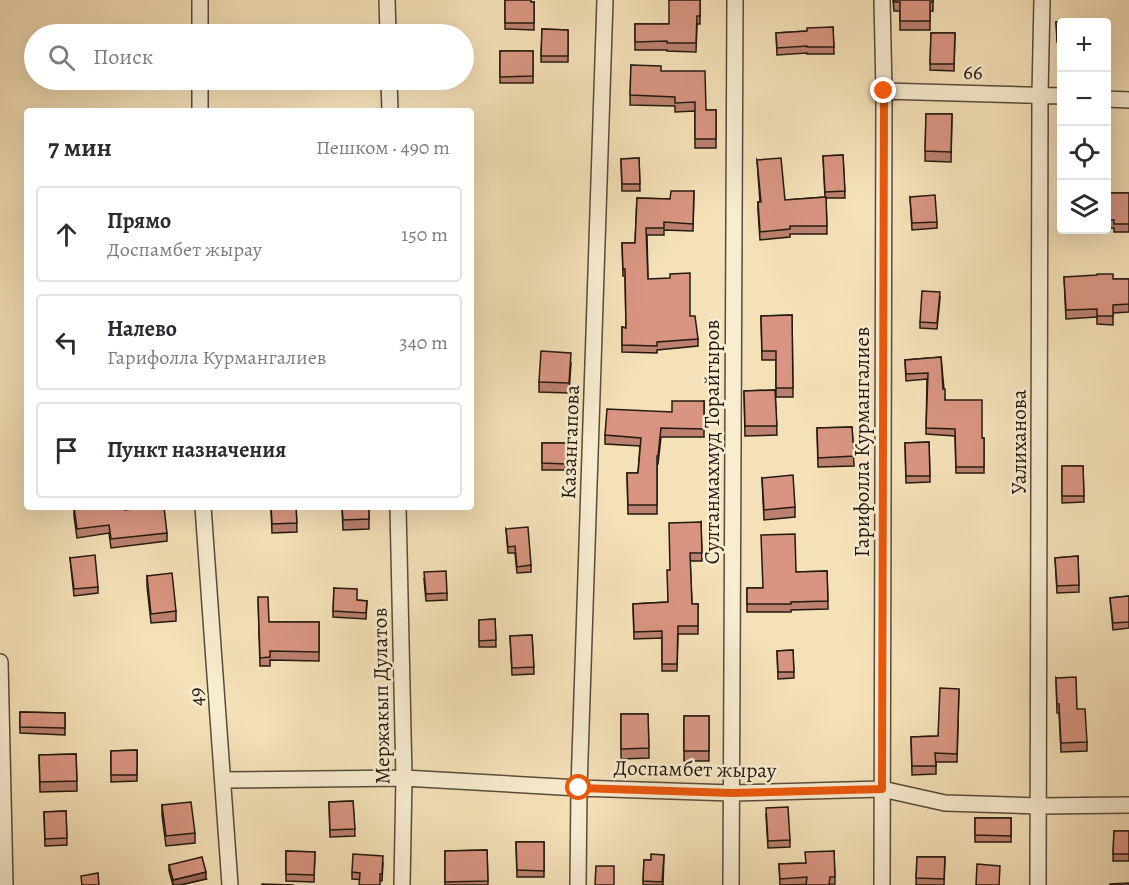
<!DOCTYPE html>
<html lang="ru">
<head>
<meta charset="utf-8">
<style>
	body { margin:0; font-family:Alegreya,serif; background:#f7f7f7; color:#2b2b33 }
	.controls { position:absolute; right:18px; top:18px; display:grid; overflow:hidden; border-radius:6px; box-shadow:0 6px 24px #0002 }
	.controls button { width:54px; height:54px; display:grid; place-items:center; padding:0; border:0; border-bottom:2px solid #e1e1e2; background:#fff; color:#2b2b33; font:30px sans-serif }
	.stop { position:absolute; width:18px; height:18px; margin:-14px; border:4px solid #ea580c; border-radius:50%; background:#fff }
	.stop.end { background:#ea580c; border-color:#fff; box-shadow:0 2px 6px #0008 }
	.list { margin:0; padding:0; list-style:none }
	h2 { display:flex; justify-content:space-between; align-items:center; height:78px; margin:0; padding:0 24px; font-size:26px }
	h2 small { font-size:20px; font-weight:400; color:#7c7c81 }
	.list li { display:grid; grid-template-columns:39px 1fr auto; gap:18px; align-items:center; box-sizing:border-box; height:96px; margin:0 12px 12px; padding:0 12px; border:2px solid #e1e1e2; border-radius:6px }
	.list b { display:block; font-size:22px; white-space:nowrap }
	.list p { margin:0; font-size:20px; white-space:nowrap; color:#7c7c81 }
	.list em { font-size:20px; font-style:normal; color:#7c7c81 }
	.icon { flex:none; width:33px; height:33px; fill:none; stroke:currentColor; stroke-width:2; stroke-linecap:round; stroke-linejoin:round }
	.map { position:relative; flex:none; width:1129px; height:885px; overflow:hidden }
	.search { position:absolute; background:#fff; box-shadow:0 6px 24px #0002; left:24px; top:24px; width:450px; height:66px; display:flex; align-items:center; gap:15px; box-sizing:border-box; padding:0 21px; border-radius:33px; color:#7c7c81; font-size:22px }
	.panel { position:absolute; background:#fff; box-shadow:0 6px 24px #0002; left:24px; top:108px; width:450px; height:402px; border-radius:6px }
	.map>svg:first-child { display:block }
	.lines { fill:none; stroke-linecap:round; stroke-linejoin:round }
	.street-casing { stroke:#584c3a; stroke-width:18 }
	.street { stroke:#f8ecd1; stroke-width:15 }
	.wall { fill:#bb806f; stroke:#241a10; stroke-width:1.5 }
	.shaded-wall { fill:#98685a; stroke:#241a10; stroke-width:1.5 }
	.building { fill:#d99581; stroke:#241a10; stroke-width:1.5 }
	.route { stroke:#ea580c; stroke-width:8 }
	.labels { text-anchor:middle; stroke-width:5; stroke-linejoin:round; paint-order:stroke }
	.street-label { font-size:21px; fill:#241a10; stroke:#f8ecd1 }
</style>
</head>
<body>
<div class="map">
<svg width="1129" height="885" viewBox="0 0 1129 885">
	<rect width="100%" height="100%" fill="#f5e1b8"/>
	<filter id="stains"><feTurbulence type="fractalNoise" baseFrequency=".00333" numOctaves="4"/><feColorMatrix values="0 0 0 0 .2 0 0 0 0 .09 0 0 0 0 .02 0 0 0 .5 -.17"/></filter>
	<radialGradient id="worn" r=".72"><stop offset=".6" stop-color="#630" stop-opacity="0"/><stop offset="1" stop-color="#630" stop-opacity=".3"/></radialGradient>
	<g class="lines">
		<g class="street-casing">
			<path id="street" d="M 200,0 L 200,34
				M 387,0 L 388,34
				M 200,80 L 200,111
				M 389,80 L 390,111
				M 884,91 L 1062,96
				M 1106,99 L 1129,100
				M 203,507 L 230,885
				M 398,507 L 404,778 L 402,885
				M 0,662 L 5,885
				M 223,780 L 404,778 L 579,788 L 732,793 L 882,789 L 945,803 L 1039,806 L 1129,805
				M 578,885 L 579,788 L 605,0
				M 731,885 L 735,0
				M 882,885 L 884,91 L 882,0
				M 1038,885 L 1040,95 L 1042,0"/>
		</g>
		<use href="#street" class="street"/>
	</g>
	<path class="wall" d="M 505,0 L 534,2 L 534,30 L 505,29 Z
		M 700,0 L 700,24 L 697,24 L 696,52 L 667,51 L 667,50 L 635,50 L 635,24 L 669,24 Z
		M 893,0 L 933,0 L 933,11 L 930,11 L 930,30 L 900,30 L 900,11 L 894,11 Z
		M 1056,22 L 1062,22 L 1062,41 L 1057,42 Z
		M 833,27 L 834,54 L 807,54 L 807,53 L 777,55 L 776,33 L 807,31 Z
		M 542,29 L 568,30 L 568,62 L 541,62 Z
		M 931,33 L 955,33 L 954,71 L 930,70 Z
		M 500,51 L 533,51 L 533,83 L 500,83 Z
		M 631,65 L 661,71 L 706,110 L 716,110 L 716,148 L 695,148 L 695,111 L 675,112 L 675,106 L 630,105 Z
		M 926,114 L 952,114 L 951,162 L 925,161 Z
		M 843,155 L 845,198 L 826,198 L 827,234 L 790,234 L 790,237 L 760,240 L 758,211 L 758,202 L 760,202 L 757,160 L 785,200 L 825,197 L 823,156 Z
		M 639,158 L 640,191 L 622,191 L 621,159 Z
		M 694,191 L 693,231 L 664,230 L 664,235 L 647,235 L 648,279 L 690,316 L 698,339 L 698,346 L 657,350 L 657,353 L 622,352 L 622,327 L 626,328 L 625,276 L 623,276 L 622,243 L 635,243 L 637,198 L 670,199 Z
		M 1107,193 L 1129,193 L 1129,232 L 1114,232 L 1114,228 L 1107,228 Z
		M 910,197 L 937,222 L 937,228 L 912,230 Z
		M 1064,277 L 1113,279 L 1129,279 L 1129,312 L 1113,313 L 1113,325 L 1097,324 L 1097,317 L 1066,319 Z
		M 940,298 L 937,329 L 920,328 L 920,322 Z
		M 792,315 L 793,397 L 776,397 L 776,360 L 762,360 L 761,316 Z
		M 941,357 L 945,400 L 982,438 L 984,438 L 984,473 L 956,473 L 955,436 L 926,434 L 927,379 L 906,381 L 905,360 Z
		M 571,363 L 569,393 L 539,392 L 539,382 Z
		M 775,390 L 777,435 L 745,436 L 744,391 Z
		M 704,401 L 704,437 L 661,437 L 658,464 L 657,464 L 657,514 L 628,514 L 627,473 L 638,473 L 640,446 L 605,444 L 605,435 Z
		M 852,427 L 854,466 L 818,467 L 817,428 Z
		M 929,442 L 930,482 L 906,483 L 905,443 Z
		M 542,443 L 566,443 L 566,470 L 542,470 Z
		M 1062,466 L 1083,466 L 1084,502 L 1062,503 Z
		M 762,478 L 795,507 L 795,517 L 764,520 Z
		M 74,507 L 125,510 L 167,533 L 167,541 L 111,548 L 109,533 L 77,538 L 74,516 Z
		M 271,507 L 296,507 L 297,532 L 272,533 Z
		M 342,507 L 369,507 L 369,529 L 343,530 Z
		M 701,522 L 702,561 L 690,561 L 692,604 L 698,604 L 698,634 L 678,634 L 677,671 L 662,671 L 662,638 L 634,639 L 633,604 L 668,602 L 670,570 Z
		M 506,529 L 531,565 L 531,572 L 517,573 L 515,553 L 508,553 Z
		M 1078,556 L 1079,592 L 1057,593 L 1055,558 Z
		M 70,558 L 98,587 L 98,593 L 74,596 Z
		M 827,571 L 828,609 L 791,610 L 791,612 L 747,612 L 747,588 L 763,588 L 796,572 Z
		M 147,576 L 176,611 L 176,621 L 151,623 L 147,586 Z
		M 424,579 L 447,593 L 447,600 L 426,601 Z
		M 334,588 L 357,600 L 367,601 L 366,619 L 333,617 Z
		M 1129,596 L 1129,628 L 1113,630 L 1110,598 Z
		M 258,597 L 269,622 L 319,622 L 319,661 L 270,660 L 270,666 L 260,666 Z
		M 495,619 L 496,647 L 479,647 L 479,620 Z
		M 532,635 L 534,674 L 512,675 L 510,636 Z
		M 793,650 L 794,678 L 778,679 L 777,651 Z
		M 1056,678 L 1077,709 L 1087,742 L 1087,751 L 1061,752 L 1059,713 L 1057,713 Z
		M 959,689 L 957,762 L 936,762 L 936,774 L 912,775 L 911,737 L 938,736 Z
		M 20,712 L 65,713 L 65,735 L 20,733 Z
		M 621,714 L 648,714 L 649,758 L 621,759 Z
		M 684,716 L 709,716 L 709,761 L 684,761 Z
		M 137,750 L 137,781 L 111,782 L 111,751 Z
		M 76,754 L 77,791 L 40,792 L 39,755 Z
		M 353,801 L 355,836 L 330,837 L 329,802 Z
		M 162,805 L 195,833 L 195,843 L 166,846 L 162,815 Z
		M 66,811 L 67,845 L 45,846 L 44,812 Z
		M 766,815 L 790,840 L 790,847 L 768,848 Z
		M 975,818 L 1011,818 L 1011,842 L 975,842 Z
		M 1114,831 L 1129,831 L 1129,861 L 1113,861 Z
		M 516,842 L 544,842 L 544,877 L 517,877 Z
		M 487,850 L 488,885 L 445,885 L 445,851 Z
		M 286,851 L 315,852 L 314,882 L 286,881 Z
		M 834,851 L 835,884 L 780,885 L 779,864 L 805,863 Z
		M 664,855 L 663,885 L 643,885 L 644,860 L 651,860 Z
		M 917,857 L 945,857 L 944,885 L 916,885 Z
		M 383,863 L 382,881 L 352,879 L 352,872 Z
		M 169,865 L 206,879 L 180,885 L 173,885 L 169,871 Z"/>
	<path class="shaded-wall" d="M 206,872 L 206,879 L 180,885 L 173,885 L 173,880 Z"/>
	<path class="building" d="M 505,0 L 531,0 L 531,2 L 534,2 L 534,23 L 505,23 Z
		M 669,0 L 700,0 L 700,16 L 697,16 L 696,43 L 667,43 L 667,41 L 635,42 L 635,24 L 669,24 Z
		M 894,0 L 933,0 L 933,2 L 930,2 L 930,21 L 900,21 L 900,2 L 894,2 Z
		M 1088,20 L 1088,22 L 1062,22 L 1062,35 L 1057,35 L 1056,22 Z
		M 833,27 L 834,47 L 807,47 L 807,46 L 777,48 L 776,33 L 807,31 L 807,28 Z
		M 542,29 L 568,30 L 568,56 L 541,56 Z
		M 931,33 L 955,33 L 954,64 L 930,64 Z
		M 500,51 L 533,51 L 533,76 L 500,77 Z
		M 631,65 L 661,66 L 661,71 L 705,71 L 706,110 L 716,110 L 716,139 L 695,139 L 695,102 L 675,103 L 675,97 L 630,95 Z
		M 926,114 L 952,114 L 951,152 L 925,151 Z
		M 843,155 L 845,191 L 825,192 L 823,156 Z
		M 639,158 L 640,184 L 622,184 L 621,159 Z
		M 781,158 L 785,200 L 826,197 L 827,226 L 790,226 L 790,229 L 760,232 L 758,202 L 761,202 L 757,160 Z
		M 671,191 L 694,191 L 693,224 L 664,222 L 664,228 L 646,228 L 648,279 L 670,278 L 670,274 L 690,273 L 690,316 L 695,316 L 698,339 L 657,342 L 657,346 L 622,345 L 622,327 L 626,328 L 625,269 L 623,269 L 622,243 L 635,243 L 637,198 L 670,199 Z
		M 1107,193 L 1129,193 L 1129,224 L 1114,224 L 1114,220 L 1107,220 Z
		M 935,195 L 937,222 L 912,223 L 910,197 Z
		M 1097,274 L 1113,274 L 1113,279 L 1129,279 L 1129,304 L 1113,305 L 1113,316 L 1097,316 L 1097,309 L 1066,310 L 1064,277 L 1097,275 Z
		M 922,291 L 940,292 L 937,323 L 920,322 Z
		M 792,315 L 793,388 L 776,388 L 776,351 L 762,351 L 761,316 Z
		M 541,351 L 571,353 L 569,383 L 539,382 Z
		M 941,357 L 943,389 L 945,389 L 945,400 L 982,400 L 982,438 L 984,438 L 984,467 L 956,467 L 955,429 L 926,428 L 928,373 L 906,374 L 905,360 Z
		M 775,390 L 777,426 L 745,426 L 744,391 Z
		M 672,401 L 704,401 L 704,429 L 661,428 L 658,456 L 657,456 L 657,505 L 628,505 L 627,473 L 638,473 L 641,438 L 605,435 L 607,409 L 672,412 Z
		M 852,427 L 854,456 L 818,458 L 817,428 Z
		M 929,442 L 930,476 L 906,476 L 905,443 Z
		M 542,443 L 566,443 L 566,464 L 542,463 Z
		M 1062,466 L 1083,466 L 1084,496 L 1062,496 Z
		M 793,475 L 795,507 L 764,510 L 762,478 Z
		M 74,507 L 125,507 L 125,510 L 149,507 L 164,507 L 167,533 L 111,539 L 109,525 L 77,529 Z
		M 271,507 L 296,507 L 297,523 L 272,524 Z
		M 342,507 L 369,507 L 369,519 L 343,520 Z
		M 701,522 L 702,553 L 690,553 L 692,604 L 698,604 L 698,626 L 678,626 L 677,664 L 662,664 L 662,631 L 634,632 L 633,604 L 668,602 L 667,570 L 670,570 L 669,523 Z
		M 528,527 L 531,565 L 517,567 L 515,546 L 508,547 L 506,529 Z
		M 795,534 L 796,572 L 827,571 L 828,601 L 791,602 L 791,604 L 747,604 L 747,588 L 763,588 L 761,535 Z
		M 95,555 L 98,587 L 74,589 L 70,558 Z
		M 1078,556 L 1079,585 L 1057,586 L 1055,558 Z
		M 446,571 L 447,593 L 426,594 L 424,572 Z
		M 172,573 L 176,611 L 151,614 L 147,576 Z
		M 334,588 L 357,589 L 357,600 L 367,601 L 366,613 L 333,611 Z
		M 1129,596 L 1129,622 L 1113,623 L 1110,598 Z
		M 258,597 L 268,597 L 269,622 L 319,622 L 319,652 L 270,651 L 270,657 L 260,658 Z
		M 495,619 L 496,640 L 479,641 L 479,620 Z
		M 532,635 L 534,667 L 512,668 L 510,636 Z
		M 793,650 L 794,672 L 778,672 L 777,651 Z
		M 1076,677 L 1077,709 L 1085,709 L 1087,742 L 1061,743 L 1059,704 L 1057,704 L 1056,678 Z
		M 940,688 L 959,689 L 957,754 L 935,753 L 936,766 L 912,766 L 911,737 L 938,736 Z
		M 20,712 L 65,713 L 65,728 L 20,727 Z
		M 621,714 L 648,714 L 649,748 L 621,749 Z
		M 684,716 L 709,716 L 709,751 L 684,751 Z
		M 137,750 L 137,775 L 111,775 L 111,751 Z
		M 76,754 L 77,781 L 40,782 L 39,755 Z
		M 353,801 L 355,829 L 330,830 L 329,802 Z
		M 191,802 L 195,833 L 166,836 L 162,805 Z
		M 788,807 L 790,840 L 768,841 L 766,808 Z
		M 66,811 L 67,838 L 45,839 L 44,812 Z
		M 975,818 L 1011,818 L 1011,836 L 975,835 Z
		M 1114,831 L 1129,831 L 1129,854 L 1113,854 Z
		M 516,842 L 544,842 L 544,871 L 517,870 Z
		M 487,850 L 488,881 L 445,882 L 445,851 Z
		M 286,851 L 315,852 L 314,875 L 286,874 Z
		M 834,851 L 835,877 L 830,877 L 829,885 L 806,885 L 807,877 L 780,879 L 779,864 L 806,863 L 805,852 Z
		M 353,854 L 383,856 L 382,874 L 380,874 L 380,885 L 359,885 L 360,873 L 352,872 Z
		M 651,854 L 664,855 L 662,882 L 643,881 L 644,860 L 651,860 Z
		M 202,857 L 206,872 L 173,880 L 169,865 Z
		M 917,857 L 945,857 L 944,879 L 916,878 Z
		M 977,864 L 1000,866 L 999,885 L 976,885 Z
		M 596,866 L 614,866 L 614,885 L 595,885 Z
		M 98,873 L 99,885 L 82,885 L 81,876 Z
		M 1129,883 L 1129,885 L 1110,885 L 1110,884 Z
		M 262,884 L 294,885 L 262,885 Z"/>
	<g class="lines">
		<path class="route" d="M 579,788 L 732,793 L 882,789 L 884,91"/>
	</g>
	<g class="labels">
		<g class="street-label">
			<text transform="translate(973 72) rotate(2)" y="7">66</text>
			<text transform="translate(570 442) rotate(-88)" y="7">Казангапова</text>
			<text transform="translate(712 442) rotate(-90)" y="7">Султанмахмуд Торайгыров</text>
			<text transform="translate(862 442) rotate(-90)" y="7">Гарифолла Курмангалиев</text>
			<text transform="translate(1019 442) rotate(-90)" y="7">Уалиханова</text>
			<text transform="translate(381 696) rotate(-91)" y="7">Мержакып Дулатов</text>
			<text transform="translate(196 697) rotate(-94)" y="7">49</text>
			<text transform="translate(695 769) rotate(1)" y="7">Доспамбет жырау</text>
		</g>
	</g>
	<rect width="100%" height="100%" filter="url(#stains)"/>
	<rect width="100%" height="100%" fill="url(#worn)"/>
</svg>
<div class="controls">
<button>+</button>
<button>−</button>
<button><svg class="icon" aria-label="locate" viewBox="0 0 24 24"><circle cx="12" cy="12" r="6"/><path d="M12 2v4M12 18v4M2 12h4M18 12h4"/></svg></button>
<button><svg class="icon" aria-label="layers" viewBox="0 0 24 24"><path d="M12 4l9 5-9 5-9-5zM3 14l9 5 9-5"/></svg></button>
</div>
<div class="stop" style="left:579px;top:788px"></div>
<div class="stop end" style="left:884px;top:91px"></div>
<div class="search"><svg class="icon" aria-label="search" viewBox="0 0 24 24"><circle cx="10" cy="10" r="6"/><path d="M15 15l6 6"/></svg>Поиск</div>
<section class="panel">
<h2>7 мин<small>Пешком · 490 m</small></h2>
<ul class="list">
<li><svg class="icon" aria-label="ahead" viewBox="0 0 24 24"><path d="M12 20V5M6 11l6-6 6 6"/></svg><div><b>Прямо</b><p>Доспамбет жырау</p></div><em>150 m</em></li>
<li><svg class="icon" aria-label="left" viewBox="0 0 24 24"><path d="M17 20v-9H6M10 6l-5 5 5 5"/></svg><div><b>Налево</b><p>Гарифолла Курмангалиев</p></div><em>340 m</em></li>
<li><svg class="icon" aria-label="arrive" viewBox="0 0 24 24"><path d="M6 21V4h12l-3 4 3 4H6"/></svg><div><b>Пункт назначения</b></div></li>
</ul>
</section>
</div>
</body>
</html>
